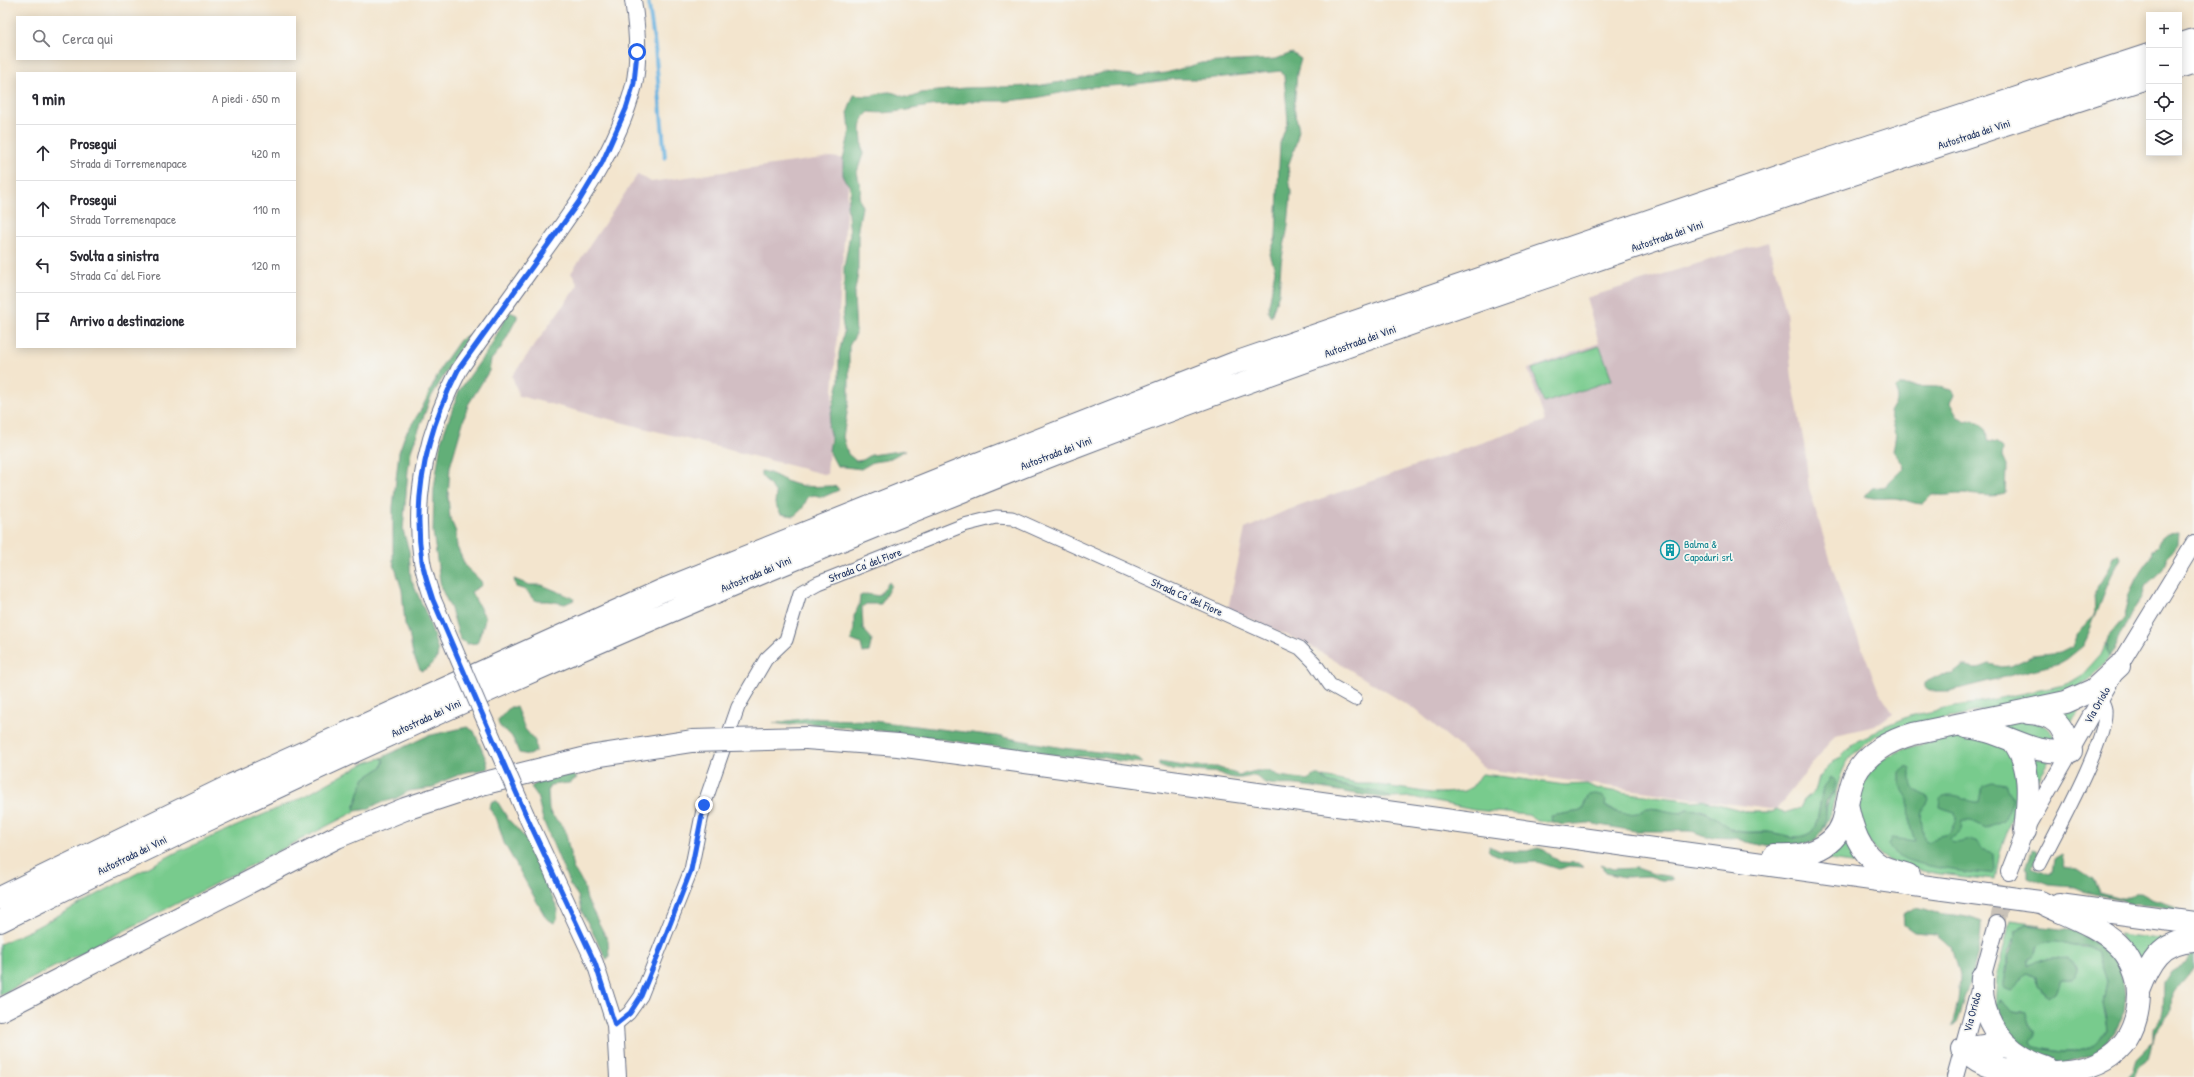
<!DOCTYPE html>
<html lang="it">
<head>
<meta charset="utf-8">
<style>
	body { margin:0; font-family:"Patrick Hand",sans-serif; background:#f7f7f7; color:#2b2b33 }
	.controls { position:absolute; right:12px; top:12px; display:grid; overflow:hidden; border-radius:0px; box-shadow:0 2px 10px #0003 }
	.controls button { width:36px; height:36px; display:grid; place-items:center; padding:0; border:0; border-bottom:1px solid #e1e1e2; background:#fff; color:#2b2b33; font:20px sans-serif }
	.stop { position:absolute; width:12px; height:12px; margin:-9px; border:3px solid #2563eb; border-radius:50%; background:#fff }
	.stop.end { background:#2563eb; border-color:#fff; box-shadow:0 1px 4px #0008 }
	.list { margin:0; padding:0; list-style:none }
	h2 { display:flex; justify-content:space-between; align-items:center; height:52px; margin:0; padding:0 16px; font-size:17px }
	h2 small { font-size:13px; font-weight:400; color:#7c7c81 }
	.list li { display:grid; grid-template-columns:26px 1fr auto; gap:12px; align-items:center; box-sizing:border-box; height:56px; padding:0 16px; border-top:1px solid #e1e1e2 }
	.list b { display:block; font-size:15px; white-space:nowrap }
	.list p { margin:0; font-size:13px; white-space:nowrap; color:#7c7c81 }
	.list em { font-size:13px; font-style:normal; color:#7c7c81 }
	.icon { flex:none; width:22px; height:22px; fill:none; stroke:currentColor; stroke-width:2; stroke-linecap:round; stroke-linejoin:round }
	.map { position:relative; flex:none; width:2194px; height:1077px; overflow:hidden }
	.search { position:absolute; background:#fff; box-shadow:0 2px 10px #0003; left:16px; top:16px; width:280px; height:44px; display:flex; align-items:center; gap:10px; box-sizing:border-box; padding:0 14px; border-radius:0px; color:#7c7c81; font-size:15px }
	.panel { position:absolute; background:#fff; box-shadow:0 2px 10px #0003; left:16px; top:72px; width:280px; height:276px; border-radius:0px }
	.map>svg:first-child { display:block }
	.industrial { fill:#d2bec3 }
	.green { fill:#78cb8d; stroke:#4a7d76 }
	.forest { fill:#62af78; stroke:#3e6f6b }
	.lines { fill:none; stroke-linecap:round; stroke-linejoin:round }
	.stream { stroke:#67b2e0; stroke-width:4 }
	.tertiary-tunnel { stroke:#c8c1b8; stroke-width:16; stroke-dasharray:16 8; stroke-linecap:butt }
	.minor-casing { stroke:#676f85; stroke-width:15 }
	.tertiary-casing { stroke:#676f85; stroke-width:18 }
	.trunk-casing { stroke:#676f85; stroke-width:24 }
	.motorway-casing { stroke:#676f85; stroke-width:24 }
	.minor { stroke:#fff; stroke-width:13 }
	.tertiary { stroke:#fff; stroke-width:16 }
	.trunk { stroke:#fff; stroke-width:22 }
	.motorway { stroke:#fff; stroke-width:22 }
	.tertiary-bridge-casing { stroke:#676f85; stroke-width:18; stroke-linecap:butt }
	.trunk-bridge-casing { stroke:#676f85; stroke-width:24; stroke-linecap:butt }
	.tertiary-bridge { stroke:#fff; stroke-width:16 }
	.trunk-bridge { stroke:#fff; stroke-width:22 }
	.route { stroke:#2563eb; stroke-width:5 }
	.labels { text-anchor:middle; stroke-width:3.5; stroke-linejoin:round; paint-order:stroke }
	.street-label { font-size:11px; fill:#1b2f5e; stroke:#f6f6f2 }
	.culture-label { font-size:11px; fill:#0d838f; stroke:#f6f6f2; text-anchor:start }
</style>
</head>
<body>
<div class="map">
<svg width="2194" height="1077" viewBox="0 0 2194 1077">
	<rect width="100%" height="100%" fill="#f6f6f2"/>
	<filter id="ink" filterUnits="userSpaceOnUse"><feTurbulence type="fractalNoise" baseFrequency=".025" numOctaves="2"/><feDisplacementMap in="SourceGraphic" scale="8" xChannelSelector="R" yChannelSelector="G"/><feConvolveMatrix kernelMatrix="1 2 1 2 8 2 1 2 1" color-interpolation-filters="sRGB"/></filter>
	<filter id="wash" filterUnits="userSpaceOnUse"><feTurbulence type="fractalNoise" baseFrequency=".012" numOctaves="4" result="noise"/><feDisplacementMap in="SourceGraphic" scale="16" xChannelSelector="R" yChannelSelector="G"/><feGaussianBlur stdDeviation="0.9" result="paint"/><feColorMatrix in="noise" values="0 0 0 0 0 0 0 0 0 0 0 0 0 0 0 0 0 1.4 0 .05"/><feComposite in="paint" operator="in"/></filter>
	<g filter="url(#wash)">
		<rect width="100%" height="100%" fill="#f3e5ce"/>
		<path class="industrial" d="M 830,157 L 850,159 L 827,475 L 519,396 L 512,376 L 578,285 L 571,273 L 638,174 L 651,182 Z
			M 1768,242 L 1786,311 L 1792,378 L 1805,449 L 1809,488 L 1840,592 L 1879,692 L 1893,713 L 1875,726 L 1835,735 L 1776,810 L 1486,769 L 1416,710 L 1309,645 L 1228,609 L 1245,529 L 1285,511 L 1545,421 L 1528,369 L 1599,343 L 1586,298 Z"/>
		<path class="green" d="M 1600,346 L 1612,380 L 1544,403 L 1532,369 Z
			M 2106,643 L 2107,650 L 2110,655 C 2098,673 2091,681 2070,689 L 1877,735 C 1864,744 1849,755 1843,770 C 1834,791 1834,813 1822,832 C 1828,815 1823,807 1834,792 L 1823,787 L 1816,828 C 1800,844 1786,834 1768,832 C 1756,831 1745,834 1734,830 C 1722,826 1714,812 1700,810 C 1694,809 1686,813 1679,813 C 1669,813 1659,808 1649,808 C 1644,808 1643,811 1639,813 C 1621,820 1603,804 1589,795 L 1581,811 L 1552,816 L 1552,822 L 1539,821 L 1528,815 L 1474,810 L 1411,797 L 1391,798 L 1384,794 L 1329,783 L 1323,777 L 1357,784 L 1371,784 L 1431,793 L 1444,793 L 1464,791 L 1472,787 L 1480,775 L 1483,774 L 1565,785 L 1587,784 L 1595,788 L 1612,791 L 1694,801 L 1702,800 L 1748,812 L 1771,812 L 1776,810 L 1784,813 L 1800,808 L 1804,800 L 1815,791 L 1819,778 L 1833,761 L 1841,757 L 1857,741 L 1869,736 L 1880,728 L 1909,716 L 2065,685 L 2083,674 L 2101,654 Z
			M 2082,704 L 2069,728 L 2058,713 Z
			M 2016,721 C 2041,723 2047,722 2059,745 L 1997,727 Z
			M 1966,735 L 1986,738 L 2004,749 L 2015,764 L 2019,800 L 2000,852 L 1995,880 C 1961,876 1922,875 1890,861 C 1877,855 1862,836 1860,822 C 1852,749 1912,747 1966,735 Z
			M 381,758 L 384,760 L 382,767 L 365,778 C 360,788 358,798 354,809 L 356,811 L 0,995 L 0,944 L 29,931 L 177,852 L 297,800 L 365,763 Z
			M 2029,759 L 2049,761 L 2035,782 Z
			M 1848,834 L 1865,865 L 1822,859 Z
			M 2010,921 L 2040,925 L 2026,925 L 2015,930 C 2016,943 2007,949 2007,958 C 2007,967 2005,975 2004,984 L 2020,982 L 2024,974 L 2028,973 L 2036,977 L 2037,986 L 2045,995 L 2055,992 L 2060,979 L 2073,979 L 2077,968 C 2069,950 2041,963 2027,964 C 2028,959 2030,958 2034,954 C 2036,951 2037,947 2040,944 C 2048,936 2065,944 2073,946 C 2083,948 2091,945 2099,955 L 2107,981 L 2103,1004 L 2108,1029 L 2108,1031 C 2101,1035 2099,1038 2094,1043 C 2080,1058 2050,1050 2033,1047 L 2031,1042 L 2036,1036 L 2023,1012 L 2013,1011 L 2000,1000 L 1995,1008 L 1997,976 Z
			M 2119,934 L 2168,940 L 2141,973 Z"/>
		<path class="forest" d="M 1292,53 L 1301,59 L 1297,73 L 1294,108 L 1299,130 L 1295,147 L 1288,166 L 1291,193 L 1288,226 L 1281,263 L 1279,293 L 1271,317 L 1268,311 L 1275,270 L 1270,254 L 1276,237 L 1280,143 L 1288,121 L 1284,76 L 1281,71 L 1205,79 L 1176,79 L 1128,85 L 1090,87 L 1035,98 L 1007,101 L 970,101 C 958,107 944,104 930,106 C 909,109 890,115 869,112 L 863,118 L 861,129 L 863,154 L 857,172 L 861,190 L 859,196 L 862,207 L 858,228 L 858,274 L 854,295 L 856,334 L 849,346 L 849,401 L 843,437 L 848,454 L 856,461 L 863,460 L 871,455 L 906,450 L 887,460 L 873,462 L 861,469 L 837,466 L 829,451 L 831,438 L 828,426 L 839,381 L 839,353 L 844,332 L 842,319 L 844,312 L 844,268 L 850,234 L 847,204 L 851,191 L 849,185 L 843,178 L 843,160 L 850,131 L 848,111 L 854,95 C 859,96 865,96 870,96 C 877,95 881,92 889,92 C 901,93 906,103 921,93 L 964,88 L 1036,86 L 1080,79 L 1104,72 L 1138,76 L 1166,73 L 1201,63 L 1276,59 Z
			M 510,312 L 517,315 L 517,318 L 501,348 L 491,360 L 489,371 L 468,405 L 450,467 L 448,497 L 450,518 L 456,532 L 457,547 L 466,567 L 481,581 L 482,585 L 471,592 L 485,617 L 484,624 L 477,643 L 467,644 L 460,639 L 451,609 L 441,588 L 433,532 L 434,489 L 441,441 L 459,391 L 491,346 L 507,314 Z
			M 469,334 L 430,399 L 411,451 L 408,470 L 403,530 L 409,551 L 411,579 L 428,618 L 438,651 L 437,658 L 428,668 L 421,671 L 413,655 L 409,633 L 405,624 L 402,590 L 393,561 L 393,507 L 399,452 L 405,435 L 422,408 L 443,364 L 460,340 Z
			M 1899,386 L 1939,387 L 1951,390 L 1954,394 L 1950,402 L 1958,417 L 1966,421 L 1973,419 C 1984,425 1987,428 1987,441 L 1997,443 L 2003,448 L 2002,457 L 2006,466 L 2005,494 C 1991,498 1976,494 1961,494 C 1951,494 1943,497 1933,494 L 1923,504 C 1914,504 1909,501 1901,499 C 1889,496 1877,501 1865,496 L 1872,488 L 1887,486 L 1888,483 L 1904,468 L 1903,464 L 1893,451 L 1896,434 L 1890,412 L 1898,398 L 1895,389 Z
			M 761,471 C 773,472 783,481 794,484 C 806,488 821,486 833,486 L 837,487 L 839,490 L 823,497 L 814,495 L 808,497 L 802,509 L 794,516 L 781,514 L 775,504 L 776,493 L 761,475 Z
			M 2179,533 L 2178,544 L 2167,558 L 2163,569 L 2144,587 L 2141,599 L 2131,613 L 2114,650 L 2110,655 L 2107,650 L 2108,637 L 2123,619 L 2129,594 L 2137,577 L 2151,557 L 2152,551 L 2158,545 L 2158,541 L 2167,534 Z
			M 2119,554 L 2121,558 L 2111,577 L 2087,638 L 2083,646 L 2067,659 L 2060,663 L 1950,691 L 1929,691 L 1924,687 L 1924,683 L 1940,675 L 1953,674 L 1964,665 C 1977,669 1977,669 1989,664 L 2002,667 L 2011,666 L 2032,656 L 2061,653 L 2073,647 L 2078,632 L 2095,617 L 2094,592 L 2109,569 L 2114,556 Z
			M 514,579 L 529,585 L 542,585 L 573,598 L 574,600 L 565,604 L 549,601 L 538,601 L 533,599 L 526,590 L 516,587 Z
			M 889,582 L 891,585 L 881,604 L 866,604 L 862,607 L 863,629 L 872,639 L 869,652 L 863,653 L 861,644 L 851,640 L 854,629 L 854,616 L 859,605 L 860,596 L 866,594 L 879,596 Z
			M 510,707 L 516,707 L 525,729 L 535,741 L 536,751 L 529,755 L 519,753 C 517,748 515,742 512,737 C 508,730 498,730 498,720 Z
			M 809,718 L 874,721 L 997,736 L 1063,748 L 1125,755 L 1138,758 L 1142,763 L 1119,761 L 1100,757 L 1062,756 L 874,730 L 805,723 L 790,725 L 773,723 Z
			M 467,727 L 474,731 L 487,762 L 488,769 L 466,772 L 441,782 L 433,788 L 409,791 L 395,799 L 379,803 L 368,809 L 356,811 L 354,809 C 358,798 360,788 365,778 L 382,767 L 384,760 L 381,758 L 427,736 Z
			M 1159,762 L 1190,767 L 1217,767 L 1239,775 L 1256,771 L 1269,771 L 1280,776 L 1309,780 L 1315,775 L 1319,775 L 1329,783 L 1384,794 L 1391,798 C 1359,796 1328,788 1296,785 C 1287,784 1275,786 1265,783 C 1262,781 1259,777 1255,775 C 1243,779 1232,780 1220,773 L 1167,769 L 1159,766 Z
			M 1907,767 L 1911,769 C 1911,787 1910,788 1927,796 L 1929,800 C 1928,805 1924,807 1922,811 C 1920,815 1923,836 1925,840 L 1930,842 L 1936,837 L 1949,834 L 1956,820 L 1955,812 L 1939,807 L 1940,798 C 1954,789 1966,803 1979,802 L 1982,785 L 1991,782 L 2006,784 L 2013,800 L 2004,820 L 1985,828 L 1971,821 L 1962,821 L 1961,830 L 1951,838 L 1952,842 C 1961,845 1968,838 1977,841 L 1981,849 L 1993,853 L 1994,870 L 1992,874 C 1974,874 1891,865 1889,845 L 1892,838 L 1915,841 L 1910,826 L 1909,800 L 1900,786 L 1900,772 Z
			M 573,775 L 577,778 L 569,783 L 550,785 L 548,790 L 549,809 L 551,814 L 565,829 L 573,868 L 584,885 L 587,900 L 608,941 L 609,956 L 607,960 L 581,910 L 578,896 L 570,885 L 543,820 L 537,795 L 531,787 C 540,779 562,775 573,775 Z
			M 1830,778 L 1835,780 L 1833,792 L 1826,802 L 1826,820 L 1822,832 L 1814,841 L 1781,849 L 1746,842 L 1735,838 L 1705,837 L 1689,831 L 1635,831 L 1588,823 L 1563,825 L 1552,822 L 1551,816 L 1581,811 L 1589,795 C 1597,793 1601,794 1606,800 L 1605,806 C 1613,813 1626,815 1637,813 C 1641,812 1643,808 1648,808 C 1659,808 1670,813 1682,813 L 1687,809 C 1699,810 1708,812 1718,819 C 1723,823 1728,828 1733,830 C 1744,834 1756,832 1767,832 C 1786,834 1800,844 1816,828 L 1823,787 Z
			M 492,801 L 497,801 L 508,819 L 528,841 L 546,885 L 558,909 L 557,919 L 554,923 L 546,918 L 504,843 L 497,820 L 489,808 Z
			M 1489,846 L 1500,851 L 1527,851 L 1538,848 L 1544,850 L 1560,862 L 1578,863 L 1583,867 L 1570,866 L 1559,869 L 1537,862 L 1515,863 L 1490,852 Z
			M 2032,850 L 2036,851 L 2038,856 L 2033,867 L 2049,874 L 2053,871 L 2055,858 L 2062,854 L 2065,867 L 2078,869 L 2093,879 L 2099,892 L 2121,898 L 2130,898 L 2137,893 L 2141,893 L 2152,899 L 2174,906 L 2186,913 L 2158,906 L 2130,904 L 2119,899 L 2086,892 L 2074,887 L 2048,885 L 2028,877 L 2028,869 L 2026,868 Z
			M 1601,865 L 1613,869 L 1637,868 L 1654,874 L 1668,876 L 1673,880 L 1661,880 L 1649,876 L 1624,877 L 1606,873 Z
			M 1916,907 C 1923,908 1927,910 1934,912 C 1950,916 1966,914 1981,922 C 1982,952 1965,995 1956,1024 L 1952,1027 L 1958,1001 L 1960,979 L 1951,947 L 1936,934 L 1914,932 L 1904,925 L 1903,913 Z
			M 2026,925 L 2076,931 L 2110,952 L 2116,961 L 2123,980 L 2126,1002 L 2125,1012 L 2115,1032 L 2096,1053 L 2062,1064 L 2017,1048 L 1995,1008 L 2000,1000 L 2005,1002 L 2013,1011 L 2026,1013 L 2030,1027 L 2036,1031 L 2036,1036 L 2031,1042 L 2033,1046 C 2050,1051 2080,1058 2094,1043 C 2099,1038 2102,1035 2108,1031 L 2106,1014 L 2103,1004 L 2107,981 L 2097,952 L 2085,946 L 2073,946 L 2059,942 L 2044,942 L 2036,948 L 2035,953 L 2028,959 L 2028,965 L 2037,960 L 2068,958 L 2077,968 L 2076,976 L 2073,979 L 2060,979 L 2055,992 L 2048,997 L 2037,986 L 2036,977 L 2028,973 C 2020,976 2019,987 2011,991 L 2004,988 C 2003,978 2010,968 2007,959 L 2014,943 L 2015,930 Z
			M 2194,950 L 2194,968 L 2173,992 L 2172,1010 L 2155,1033 L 2149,1059 L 2139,1066 L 2132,1077 L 2126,1077 L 2133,1069 L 2136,1058 L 2153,1041 L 2153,1030 L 2163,1016 L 2164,982 L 2171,971 L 2186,962 Z"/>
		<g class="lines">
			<path class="stream" d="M 648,0 L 655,47 L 665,158"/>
		</g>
	</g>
	<g filter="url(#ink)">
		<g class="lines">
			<path class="tertiary-tunnel" d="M 1997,924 L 2009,872"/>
			<g class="minor-casing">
				<path id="minor" d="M 2040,864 C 2055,834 2108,739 2105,710 C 2105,706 2102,702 2101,699
					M 615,1025 L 629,1013 L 641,996 L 691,870 L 704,805 L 738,707 L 766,659 L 786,640 L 800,593 L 818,583 L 964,525 L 996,517 L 1012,518 L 1300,648 L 1314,662 L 1330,685 L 1355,699"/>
			</g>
			<g class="tertiary-casing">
				<path id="tertiary" d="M 433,600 C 429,587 424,574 422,561 C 412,495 428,429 459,370 C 484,333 512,296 538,259 C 577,206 618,149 634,85 C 640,58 637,27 633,0
					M 526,815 L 595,963 L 615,1025 L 618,1077
					M 2009,872 L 2025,831 L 2119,666 L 2194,543
					M 1955,1077 L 1997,924"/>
			</g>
			<g class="trunk-casing">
				<path id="trunk" d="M 1966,727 C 2005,730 2030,757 2071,751 C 2062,726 2058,715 2029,713
					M 806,738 L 898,745 L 1077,769 L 1943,889
					M 2013,741 C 2033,767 2028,801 2025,831
					M 1847,804 C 1852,828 1859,853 1881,866 C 1889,870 1900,872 1908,875
					M 1774,856 C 1800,858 1833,851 1843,822 C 1848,807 1848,790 1855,775 C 1866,753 1891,740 1913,734 L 2066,702 L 2093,690 L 2119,666
					M 2059,905 L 2194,923
					M 1982,977 C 1979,1022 2005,1054 2047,1068
					M 2139,991 C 2150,963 2161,941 2194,940
					M 0,1010 L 337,837 L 405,809 L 481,784 L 595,756 L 692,741
					M 1963,1049 C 1985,1070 2003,1070 2032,1072 C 2087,1075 2137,1060 2139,995 C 2139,977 2130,956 2117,944 C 2096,924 2065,915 2040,902
					M 1963,1049 L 1991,1045 L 2008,1047"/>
			</g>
			<g class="motorway-casing">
				<path id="motorway" d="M 2179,45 L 2194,40
					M 2179,67 L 2194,62
					M 0,898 L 232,785 L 661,591 L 962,470 L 1235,363 L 1800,169 L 2149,55
					M 0,921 C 294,774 595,639 900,516 C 958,493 1015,469 1073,447 C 1427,312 1788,195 2149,77"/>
			</g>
			<use href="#minor" class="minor"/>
			<use href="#tertiary" class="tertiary"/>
			<use href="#trunk" class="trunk"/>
			<use href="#motorway" class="motorway"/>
			<g class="tertiary-bridge-casing">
				<path id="tertiary-bridge" d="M 433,600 L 526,815"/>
			</g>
			<g class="trunk-bridge-casing">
				<path id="trunk-bridge" d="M 692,741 L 806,738
					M 1943,889 L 2040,902"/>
			</g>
			<use href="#tertiary-bridge" class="tertiary-bridge"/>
			<use href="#trunk-bridge" class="trunk-bridge"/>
		</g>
	</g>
	<g class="lines" filter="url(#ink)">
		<path class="route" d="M 637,52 L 634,83 L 626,109 L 602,163 L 578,203 L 458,370 C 428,429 412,495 422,561 C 424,574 429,587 433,600 L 526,815 L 595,963 L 615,1025 L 630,1013 L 641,996 L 658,955 L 691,870 L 704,805"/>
	</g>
	<defs>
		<g id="building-ring" transform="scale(1)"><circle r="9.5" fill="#f6f6f2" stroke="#0f9aa8" stroke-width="1.5"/><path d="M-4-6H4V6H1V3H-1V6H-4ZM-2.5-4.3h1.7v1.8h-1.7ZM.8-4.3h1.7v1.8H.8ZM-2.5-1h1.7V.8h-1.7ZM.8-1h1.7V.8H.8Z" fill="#0f9aa8"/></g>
	</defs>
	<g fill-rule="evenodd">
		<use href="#building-ring" x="1670" y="550"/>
	</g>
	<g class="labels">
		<g class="street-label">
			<text transform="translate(1974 134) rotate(-18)" y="4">Autostrada dei Vini</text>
			<text transform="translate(1667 236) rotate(-19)" y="4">Autostrada dei Vini</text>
			<text transform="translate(1360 341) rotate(-20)" y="4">Autostrada dei Vini</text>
			<text transform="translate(1056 453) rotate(-21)" y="4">Autostrada dei Vini</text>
			<text transform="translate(865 565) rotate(-21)" y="4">Strada Ca' del Fiore</text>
			<text transform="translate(756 574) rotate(-23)" y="4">Autostrada dei Vini</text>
			<text transform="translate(1187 597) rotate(24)" y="4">Strada Ca' del Fiore</text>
			<text transform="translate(2097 705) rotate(-60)" y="4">Via Oriolo</text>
			<text transform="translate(426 718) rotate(-25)" y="4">Autostrada dei Vini</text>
			<text transform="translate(132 855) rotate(-26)" y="4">Autostrada dei Vini</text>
			<text transform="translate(1972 1012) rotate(-75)" y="4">Via Oriolo</text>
		</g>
		<g class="culture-label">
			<text x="1684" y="548">Balma &amp;<tspan x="1684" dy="13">Capoduri srl</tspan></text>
		</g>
	</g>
</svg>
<div class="controls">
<button>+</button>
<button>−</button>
<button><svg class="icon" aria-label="locate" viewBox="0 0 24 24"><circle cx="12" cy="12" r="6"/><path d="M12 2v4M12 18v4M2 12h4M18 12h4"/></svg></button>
<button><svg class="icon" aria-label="layers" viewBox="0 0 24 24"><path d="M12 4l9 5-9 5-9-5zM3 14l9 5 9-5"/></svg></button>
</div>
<div class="stop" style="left:637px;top:52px"></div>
<div class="stop end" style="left:704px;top:805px"></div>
<div class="search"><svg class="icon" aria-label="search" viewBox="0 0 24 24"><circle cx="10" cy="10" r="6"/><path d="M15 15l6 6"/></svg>Cerca qui</div>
<section class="panel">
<h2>9 min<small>A piedi · 650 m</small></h2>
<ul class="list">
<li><svg class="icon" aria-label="ahead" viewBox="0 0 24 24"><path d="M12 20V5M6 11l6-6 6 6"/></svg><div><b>Prosegui</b><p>Strada di Torremenapace</p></div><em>420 m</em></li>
<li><svg class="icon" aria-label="ahead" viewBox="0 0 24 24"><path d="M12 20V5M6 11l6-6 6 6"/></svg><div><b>Prosegui</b><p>Strada Torremenapace</p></div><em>110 m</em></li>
<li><svg class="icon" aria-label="left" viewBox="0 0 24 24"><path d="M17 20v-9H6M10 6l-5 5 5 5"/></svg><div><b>Svolta a sinistra</b><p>Strada Ca' del Fiore</p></div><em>120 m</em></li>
<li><svg class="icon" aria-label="arrive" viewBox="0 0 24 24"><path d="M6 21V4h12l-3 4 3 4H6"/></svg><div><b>Arrivo a destinazione</b></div></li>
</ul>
</section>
</div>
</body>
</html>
